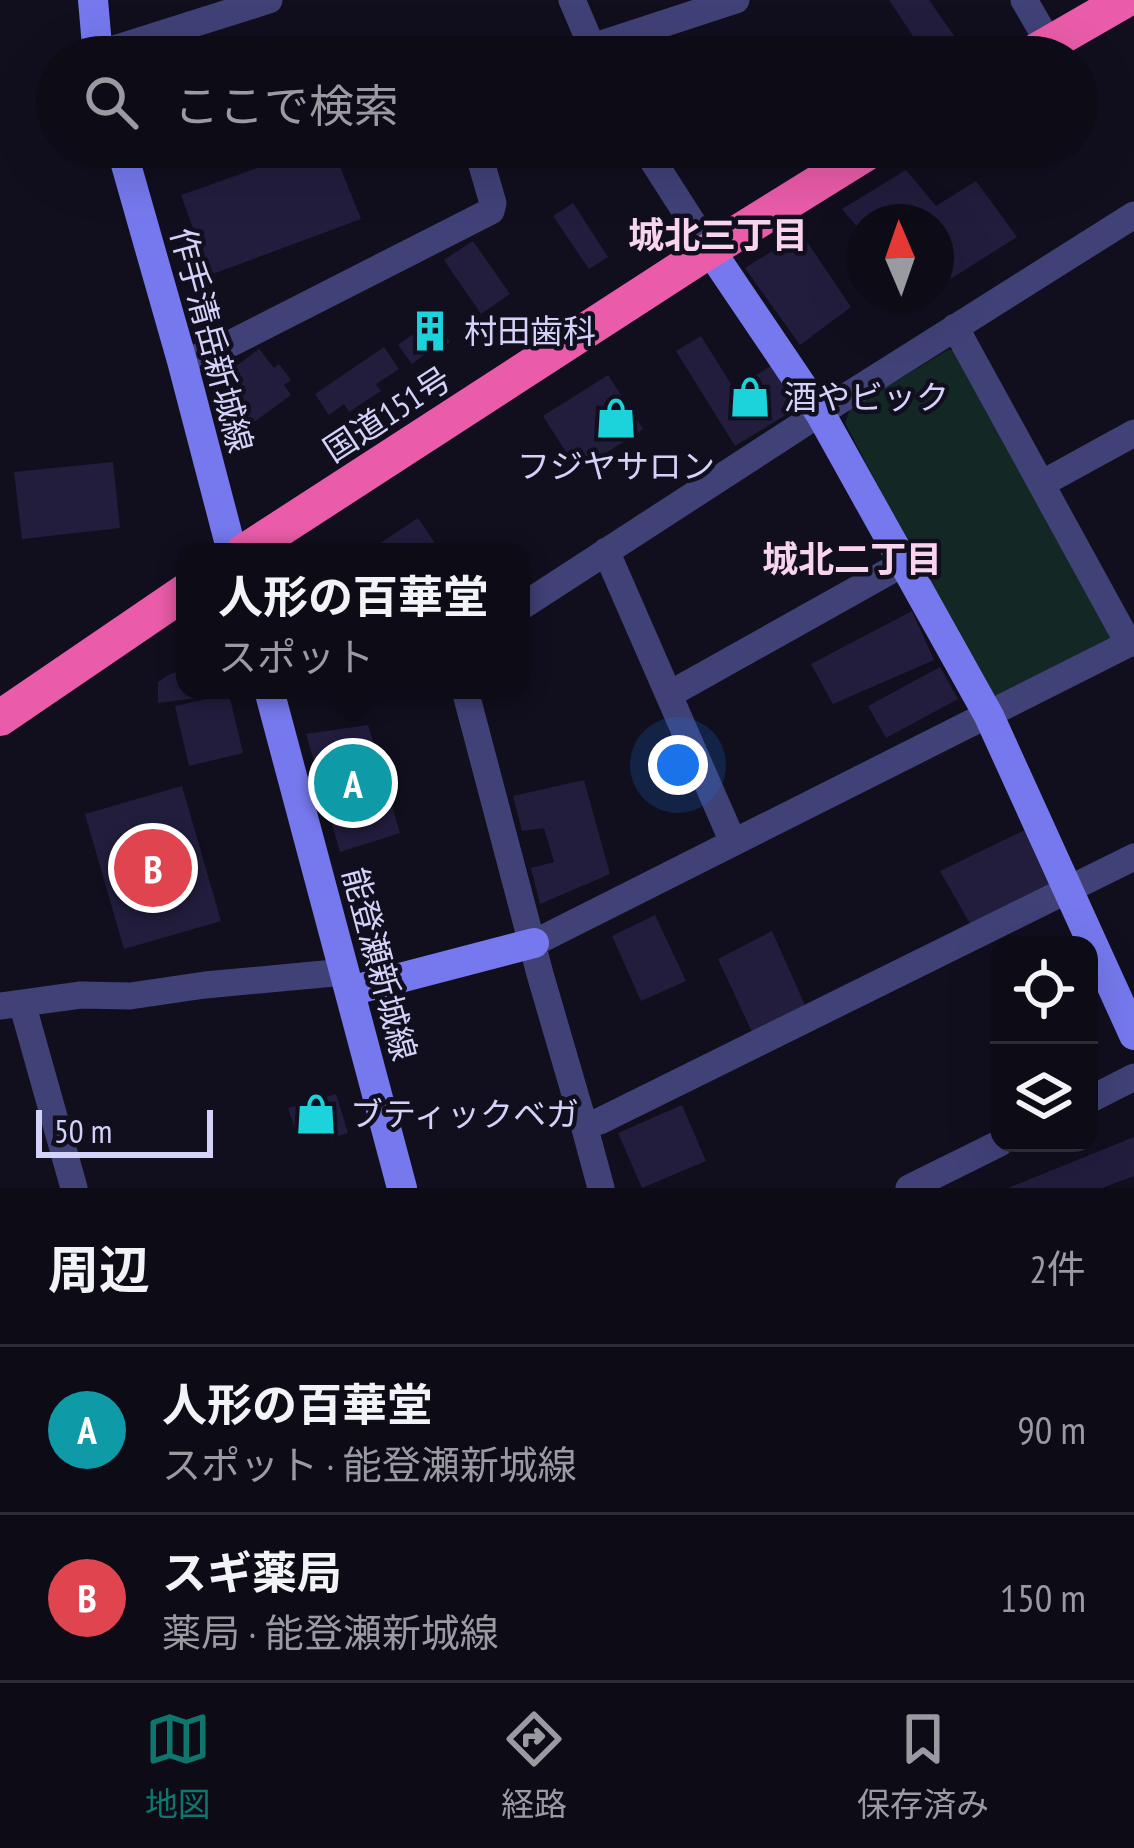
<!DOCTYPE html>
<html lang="ja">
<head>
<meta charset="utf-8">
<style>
	body { margin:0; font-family:"PT Sans Narrow","Noto Sans JP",sans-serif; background:#16141f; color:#f1f3f6 }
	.controls { position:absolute; right:36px; bottom:36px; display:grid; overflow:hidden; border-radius:24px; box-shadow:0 12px 48px #0002 }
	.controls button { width:108px; height:108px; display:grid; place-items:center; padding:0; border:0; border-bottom:3px solid #2d2b35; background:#0d0b16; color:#f1f3f6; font:60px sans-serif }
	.compass { position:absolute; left:846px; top:204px; width:108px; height:108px; border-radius:50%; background:#0d0b16; box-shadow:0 12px 48px #0002; rotate:358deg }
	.scale { position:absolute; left:36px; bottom:30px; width:177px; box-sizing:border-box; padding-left:12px; border:6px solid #d4d2f9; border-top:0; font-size:33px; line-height:42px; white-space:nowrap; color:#d4d2f9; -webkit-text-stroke:9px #110f1e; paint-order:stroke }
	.you { position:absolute; left:678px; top:765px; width:42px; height:42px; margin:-30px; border:9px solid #fff; border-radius:50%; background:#1a73e8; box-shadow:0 0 0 18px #1a73e833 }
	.badge { display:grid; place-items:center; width:78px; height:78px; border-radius:50%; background:#0f766e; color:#fff; font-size:39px; font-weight:700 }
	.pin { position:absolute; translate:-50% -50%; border:6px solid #fff; box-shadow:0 3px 12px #0006 }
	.popup { position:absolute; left:176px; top:543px; width:354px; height:156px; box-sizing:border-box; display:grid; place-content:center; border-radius:24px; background:#0d0b16; filter:drop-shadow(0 3px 9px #0005); font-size:39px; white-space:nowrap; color:#9a9ba1 }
	.popup b { font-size:45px; color:#f1f3f6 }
	.popup::after { content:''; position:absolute; left:50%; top:100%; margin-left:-24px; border:24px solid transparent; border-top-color:#0d0b16 }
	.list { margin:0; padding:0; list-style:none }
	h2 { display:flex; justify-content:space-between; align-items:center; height:156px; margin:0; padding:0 48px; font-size:51px }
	h2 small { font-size:39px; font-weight:400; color:#9a9ba1 }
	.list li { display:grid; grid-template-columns:78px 1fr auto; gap:36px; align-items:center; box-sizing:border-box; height:168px; padding:0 48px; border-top:3px solid #2d2b35 }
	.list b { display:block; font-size:45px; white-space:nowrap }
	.list p { margin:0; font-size:39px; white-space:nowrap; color:#9a9ba1 }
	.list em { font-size:39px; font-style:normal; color:#9a9ba1 }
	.icon { flex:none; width:66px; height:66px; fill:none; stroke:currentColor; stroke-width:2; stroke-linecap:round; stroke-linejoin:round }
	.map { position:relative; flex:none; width:1134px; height:1188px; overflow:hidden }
	.search { position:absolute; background:#0d0b16; box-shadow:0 12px 48px #0002; left:36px; right:36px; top:36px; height:132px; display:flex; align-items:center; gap:30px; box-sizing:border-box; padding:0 42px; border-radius:66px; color:#9a9ba1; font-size:45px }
	.sheet { height:492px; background:#0d0b16 }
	nav { display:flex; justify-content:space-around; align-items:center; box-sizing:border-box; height:168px; border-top:3px solid #2d2b35; background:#0d0b16; font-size:33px; color:#9a9ba1 }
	nav a { display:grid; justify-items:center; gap:6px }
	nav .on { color:#0f766e }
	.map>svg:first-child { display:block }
	.green { fill:#132725 }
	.building { fill:#221d3d }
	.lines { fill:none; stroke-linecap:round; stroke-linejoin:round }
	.street { stroke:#404177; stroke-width:27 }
	.secondary { stroke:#7579ed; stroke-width:30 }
	.highway { stroke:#ea5ca9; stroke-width:36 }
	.labels { text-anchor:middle; stroke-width:9; stroke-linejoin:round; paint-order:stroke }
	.poi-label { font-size:33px; fill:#d4d2f9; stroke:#110f1e; text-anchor:start }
	.street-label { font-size:33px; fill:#d4d2f9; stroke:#110f1e }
	.neighbourhood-label { font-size:36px; font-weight:bold; fill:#f9d4ee; stroke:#110f1e }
</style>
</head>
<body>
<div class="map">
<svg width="1134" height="1188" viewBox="0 0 1134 1188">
	<rect width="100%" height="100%" fill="#110f1e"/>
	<path class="green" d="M 949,349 L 959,353 L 1112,630 L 1110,646 L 1004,698 L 987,693 L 845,423 L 850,409 Z"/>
	<path class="building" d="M 889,0 L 929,0 L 969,57 L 927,57 Z
		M 269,147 L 332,147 L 361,219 L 210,275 L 181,195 L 274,162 Z
		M 906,170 L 936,206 L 976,181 L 1017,237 L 936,288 L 936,222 L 864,222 L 864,235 L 842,209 Z
		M 573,203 L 608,257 L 589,269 L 553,216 Z
		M 801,233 L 851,307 L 800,345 L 745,268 Z
		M 473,241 L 510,294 L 481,314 L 444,260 Z
		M 433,320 L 450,342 L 435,353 L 432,349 L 412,364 L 398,345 Z
		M 701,336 L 734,389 L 774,364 L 800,406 L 735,446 L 676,351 Z
		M 384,347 L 399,369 L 376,384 L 381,391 L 349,412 L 344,404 L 329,415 L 315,394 Z
		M 259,349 L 274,368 L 279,364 L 291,380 L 284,385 L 291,395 L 247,427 L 222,394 L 232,387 L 223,376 Z
		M 608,375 L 643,429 L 578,471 L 543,416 Z
		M 113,462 L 120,528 L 22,539 L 14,472 Z
		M 418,518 L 441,552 L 380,552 L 376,546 Z
		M 912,611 L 934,660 L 833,704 L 811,664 Z
		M 940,667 L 958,699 L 886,738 L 868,706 Z
		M 185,670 L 185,690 L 220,690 L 221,695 L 158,703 L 158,682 L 170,674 Z
		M 229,694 L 243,753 L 189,766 L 175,706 Z
		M 368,725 L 400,833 L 340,852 L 306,734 Z
		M 584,780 L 610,874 L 540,904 L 531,868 L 554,862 L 544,828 L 522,831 L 513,796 Z
		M 182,786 L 221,921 L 124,949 L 85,814 Z
		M 1027,829 L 1058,886 L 972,927 L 940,871 Z
		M 655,915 L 686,981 L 641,1001 L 612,936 Z
		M 772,931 L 808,1012 L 753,1034 L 718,959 Z
		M 336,1094 L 348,1133 L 331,1138 L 325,1119 L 295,1129 L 288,1108 Z
		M 682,1105 L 706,1161 L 642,1188 L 618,1133 Z
		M 1134,1137 L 1134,1176 L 1102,1188 L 1008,1188 Z"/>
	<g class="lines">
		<path class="street" d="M 572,0 L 592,47
			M 1024,0 L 1049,43
			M 98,54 L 269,0
			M 596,57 L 592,47 L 736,0
			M 644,147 L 710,250
			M 955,327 L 1129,644
			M 182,361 L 208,355 L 491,211 L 493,203 L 478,152 L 481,147
			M 1043,483 L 1134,433
			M 606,551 L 733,842
			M 521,607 L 820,413 L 1134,215
			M 465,690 L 540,974 L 584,1125 L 600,1121 L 1134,857
			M 670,694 L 904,563
			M 534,943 L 1134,641
			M 22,1003 L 74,1188
			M 0,1006 L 81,995 L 130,996 L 205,985 L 345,972
			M 1089,1100 L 1134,1077
			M 584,1125 L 601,1188
			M 909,1188 L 1000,1143"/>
		<path class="secondary" d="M 93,0 L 98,57
			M 121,147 L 182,361 L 232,552
			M 710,250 L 820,413 L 989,716 L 1134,1035
			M 269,690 L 402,1188
			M 350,991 L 534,943"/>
		<path class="highway" d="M 1026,57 L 1125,0
			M 244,552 L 710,250 L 876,147
			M 0,718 L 185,592"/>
	</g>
	<defs>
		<g id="building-bare" transform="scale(3.24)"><path d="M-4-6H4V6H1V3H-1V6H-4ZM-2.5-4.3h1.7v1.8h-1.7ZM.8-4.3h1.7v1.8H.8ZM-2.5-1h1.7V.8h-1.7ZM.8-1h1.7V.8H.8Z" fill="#1cd3db" stroke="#110f1e" stroke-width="2.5" paint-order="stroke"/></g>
		<g id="shop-bare" transform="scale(3.24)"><path d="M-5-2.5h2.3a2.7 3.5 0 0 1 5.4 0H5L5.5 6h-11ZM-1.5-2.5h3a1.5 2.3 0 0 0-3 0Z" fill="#1cd3db" stroke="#110f1e" stroke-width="2.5" paint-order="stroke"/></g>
	</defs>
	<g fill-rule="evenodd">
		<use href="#building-bare" x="430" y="331"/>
		<use href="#shop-bare" x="750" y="397"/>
		<use href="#shop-bare" x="616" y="418"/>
		<use href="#shop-bare" x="316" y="1114"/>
	</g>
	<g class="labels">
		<g class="poi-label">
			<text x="464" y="343">村田歯科</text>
			<text x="784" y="409">酒やビック</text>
			<text x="616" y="478" text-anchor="middle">フジヤサロン</text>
			<text x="350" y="1126">ブティックベガ</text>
		</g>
		<g class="street-label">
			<text transform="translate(212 340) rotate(75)" y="12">作手清岳新城線</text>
			<text transform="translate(387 414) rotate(-33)" y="12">国道151号</text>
			<text transform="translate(380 964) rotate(75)" y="12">能登瀬新城線</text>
		</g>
		<g class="neighbourhood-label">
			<text x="718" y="248">城北三丁目</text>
			<text x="852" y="572">城北二丁目</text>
		</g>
	</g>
</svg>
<div class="controls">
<button><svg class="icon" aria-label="locate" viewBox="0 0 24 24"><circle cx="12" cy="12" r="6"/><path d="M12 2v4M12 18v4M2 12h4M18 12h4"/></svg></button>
<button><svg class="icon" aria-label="layers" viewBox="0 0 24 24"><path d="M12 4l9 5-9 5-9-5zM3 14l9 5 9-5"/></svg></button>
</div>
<svg class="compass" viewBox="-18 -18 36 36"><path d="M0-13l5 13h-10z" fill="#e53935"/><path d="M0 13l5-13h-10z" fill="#9a9ba1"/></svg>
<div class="scale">50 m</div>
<div class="you"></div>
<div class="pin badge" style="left:353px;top:783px;background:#0f9aa8">A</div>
<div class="popup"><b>人形の百華堂</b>スポット</div>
<div class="pin badge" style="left:153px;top:868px;background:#e0444e">B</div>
<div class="search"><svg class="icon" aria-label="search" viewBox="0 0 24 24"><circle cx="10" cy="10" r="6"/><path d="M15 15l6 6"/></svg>ここで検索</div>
</div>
<section class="sheet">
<h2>周辺<small>2件</small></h2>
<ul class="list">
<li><span class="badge" style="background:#0f9aa8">A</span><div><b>人形の百華堂</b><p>スポット · 能登瀬新城線</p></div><em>90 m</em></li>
<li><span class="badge" style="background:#e0444e">B</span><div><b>スギ薬局</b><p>薬局 · 能登瀬新城線</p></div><em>150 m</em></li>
</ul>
</section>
<nav>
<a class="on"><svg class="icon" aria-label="map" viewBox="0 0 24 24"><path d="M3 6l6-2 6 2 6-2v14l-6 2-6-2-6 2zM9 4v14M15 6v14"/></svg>地図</a>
<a><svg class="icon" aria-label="directions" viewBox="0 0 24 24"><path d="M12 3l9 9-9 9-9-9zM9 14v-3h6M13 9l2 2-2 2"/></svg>経路</a>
<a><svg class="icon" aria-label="saved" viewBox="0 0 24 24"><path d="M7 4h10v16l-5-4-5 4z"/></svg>保存済み</a>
</nav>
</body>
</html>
